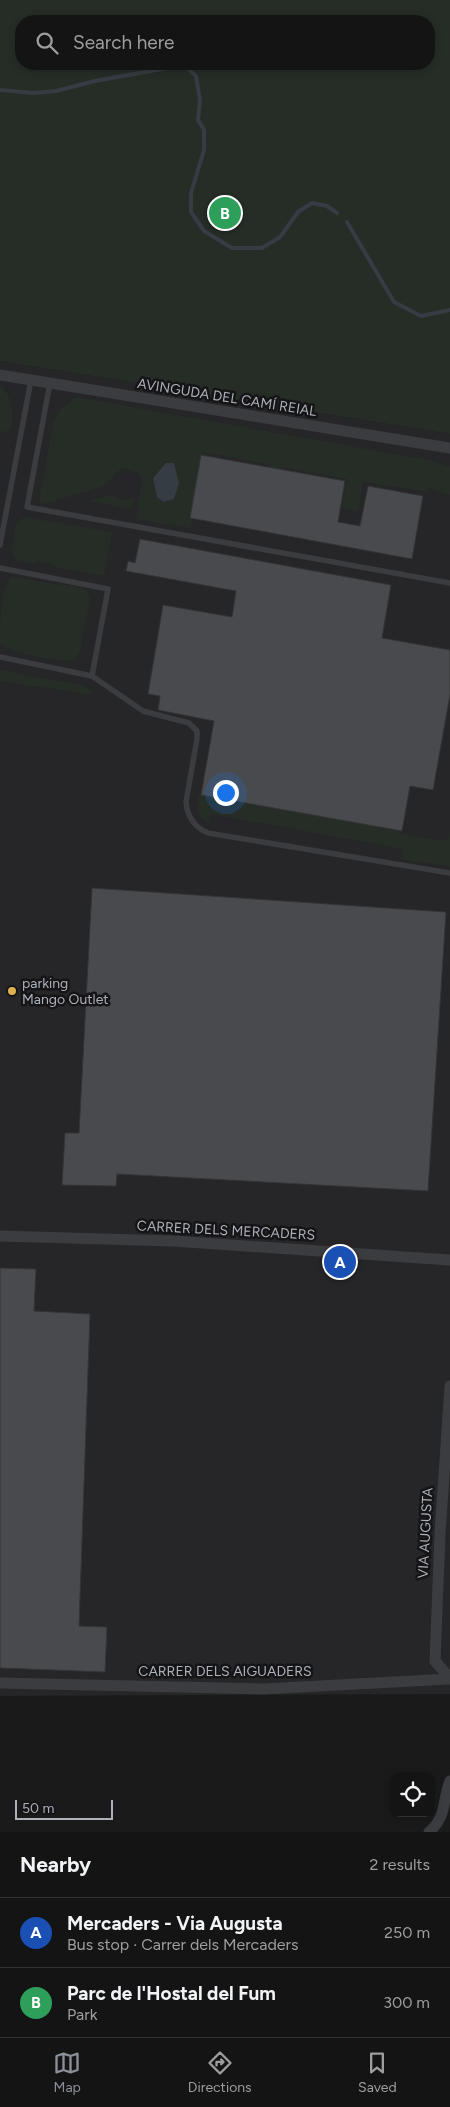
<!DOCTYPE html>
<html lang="en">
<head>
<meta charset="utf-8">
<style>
	body { margin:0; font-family:Figtree,sans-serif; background:#212122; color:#f1f3f6 }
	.controls { position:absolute; right:15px; bottom:15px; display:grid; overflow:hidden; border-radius:10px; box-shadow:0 2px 8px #0003 }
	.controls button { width:45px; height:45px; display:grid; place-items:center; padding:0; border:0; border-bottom:1px solid #333334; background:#141414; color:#f1f3f6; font:25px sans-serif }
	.scale { position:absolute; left:15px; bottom:12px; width:98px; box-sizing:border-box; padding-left:5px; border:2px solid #adb1b9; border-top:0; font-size:14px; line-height:18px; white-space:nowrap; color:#adb1b9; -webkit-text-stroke:4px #151416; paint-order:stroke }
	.you { position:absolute; left:225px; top:792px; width:18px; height:18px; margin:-12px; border:4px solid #fff; border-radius:50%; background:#1a73e8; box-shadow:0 0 0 8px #1a73e833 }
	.badge { display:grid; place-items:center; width:32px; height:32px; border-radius:50%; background:#8c9099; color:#fff; font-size:16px; font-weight:700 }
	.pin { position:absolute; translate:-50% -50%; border:2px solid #fff; box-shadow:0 1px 5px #0006 }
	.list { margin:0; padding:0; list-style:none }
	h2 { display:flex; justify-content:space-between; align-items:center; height:65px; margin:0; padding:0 20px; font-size:21px }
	h2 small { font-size:16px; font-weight:400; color:#9d9ea0 }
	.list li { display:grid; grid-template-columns:32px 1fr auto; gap:15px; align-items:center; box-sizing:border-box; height:70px; padding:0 20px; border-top:1px solid #333334 }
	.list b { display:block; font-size:19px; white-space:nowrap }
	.list p { margin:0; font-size:16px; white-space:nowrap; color:#9d9ea0 }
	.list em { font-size:16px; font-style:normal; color:#9d9ea0 }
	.icon { flex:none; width:28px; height:28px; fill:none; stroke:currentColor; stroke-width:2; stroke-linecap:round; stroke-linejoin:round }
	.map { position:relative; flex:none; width:450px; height:1832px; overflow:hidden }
	.search { position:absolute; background:#141414; box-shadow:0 2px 8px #0003; left:15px; right:15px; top:15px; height:55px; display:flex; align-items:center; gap:12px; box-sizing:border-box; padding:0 18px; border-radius:20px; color:#9d9ea0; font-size:19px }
	.sheet { height:205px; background:#141414 }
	nav { display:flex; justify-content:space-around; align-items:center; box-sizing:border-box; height:70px; border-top:1px solid #333334; background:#141414; font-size:14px; color:#9d9ea0 }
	nav a { display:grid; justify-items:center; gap:2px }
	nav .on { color:#8c9099 }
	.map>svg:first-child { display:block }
	.built { fill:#262628 }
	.green { fill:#262d27; fill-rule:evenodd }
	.water { fill:#353c43 }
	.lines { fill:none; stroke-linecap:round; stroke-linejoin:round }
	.stream { stroke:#353c43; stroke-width:4 }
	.building { fill:#494a4d; stroke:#343437 }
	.service { stroke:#3b3c40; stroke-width:5.5 }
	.minor { stroke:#3b3c40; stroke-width:11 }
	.poi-dot { fill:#deb34f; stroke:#151416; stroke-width:2 }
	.labels { text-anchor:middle; stroke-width:5; stroke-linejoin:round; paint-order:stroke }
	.street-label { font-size:14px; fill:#adb1b9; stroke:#151416 }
	.poi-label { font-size:14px; fill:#adb1b9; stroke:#151416; text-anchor:start }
</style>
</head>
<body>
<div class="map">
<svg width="450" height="1832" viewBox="0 0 450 1832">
	<rect width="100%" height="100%" fill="#1a1a1b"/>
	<path class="built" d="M 0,361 L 450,434 L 450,1694 L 0,1696 Z"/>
	<path class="green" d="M 0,0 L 450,0 L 450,434 L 0,361 ZM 21,21 L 429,21 L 429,64 L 21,64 Z
		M 0,385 C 14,398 13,412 11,429 L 7,432 L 0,431 Z
		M 75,397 L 428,460 L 450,467 L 450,495 L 429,488 L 428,492 L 363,482 L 358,511 L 342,508 L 347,479 L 282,467 L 278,497 L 262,494 L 267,464 L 202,452 L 191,528 L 136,519 L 142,479 L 137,472 L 124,468 L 119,470 L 104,486 L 43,504 L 40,503 L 39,499 L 54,420 L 58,412 ZM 161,469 L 175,472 L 178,477 L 157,497 L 154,478 Z
		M 109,495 L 124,500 L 134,498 L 132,509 L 89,501 Z
		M 24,517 L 112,532 L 104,576 L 55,567 L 52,564 L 37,561 L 34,564 L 16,560 L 11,552 L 16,524 Z
		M 12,577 L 82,588 L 87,591 L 90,598 L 80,652 L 75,659 L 67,661 C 48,657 12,656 0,642 C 0,626 0,586 12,577 Z
		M 0,670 L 85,686 L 94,695 L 0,681 Z
		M 198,793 L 396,827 L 400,833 L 443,841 L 449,838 L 450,830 L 450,867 L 402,859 L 403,849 L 211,814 L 209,824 C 197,816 196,807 198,793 Z"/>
	<path class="water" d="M 166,463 L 174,463 L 179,483 L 174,499 L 164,502 L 157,497 L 153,478 Z"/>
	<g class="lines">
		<path class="stream" d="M 0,90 L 34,93 L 56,91 L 95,81 L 184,65 L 196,76 L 200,100 L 198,120 L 204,130 L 204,150 L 191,193 L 191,212 L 204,231 L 232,248 L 262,248 L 280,237 L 298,212 L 312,203 L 327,206 L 337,213
			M 347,222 L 394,302 L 421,316 L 450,310"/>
	</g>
	<path class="building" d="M 201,455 L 345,481 L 338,522 L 360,526 L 368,486 L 423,496 L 412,559 L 190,518 Z
		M 140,539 L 391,585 L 382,638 L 450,650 L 450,695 L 433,790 L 410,786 L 402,831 L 201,795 L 214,721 L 158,710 L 160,696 L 148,694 L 163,605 L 232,617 L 236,591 L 126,571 L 128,561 L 135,563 Z
		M 92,888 L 446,912 L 428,1191 L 117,1174 L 116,1186 L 62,1185 L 65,1133 L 79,1133 Z
		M 0,1268 L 36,1269 L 34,1311 L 90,1314 L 79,1626 L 107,1627 L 105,1672 L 0,1668 Z"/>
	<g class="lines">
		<path class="service" d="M 50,383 L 27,507 L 450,583
			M 0,545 L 31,380
			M 0,568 L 108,589 L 92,676 L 0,657
			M 92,676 L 143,711 L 189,723 L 197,731 L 197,739 L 186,802 C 187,816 195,828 208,833 L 450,873"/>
		<path class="minor" d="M 0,375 L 450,448
			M 0,1236 L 173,1241 L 449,1260
			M 450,1386 L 440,1534 L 435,1661 L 450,1678
			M 0,1683 L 263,1689 L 450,1679
			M 429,1832 C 447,1817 442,1801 450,1781"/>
	</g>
	<circle class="poi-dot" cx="12" cy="991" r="5"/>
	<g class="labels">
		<g class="street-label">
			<text transform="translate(227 397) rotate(9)" y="5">AVINGUDA DEL CAMÍ REIAL</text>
			<text transform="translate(226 1230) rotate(3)" y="5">CARRER DELS MERCADERS</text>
			<text transform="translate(425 1533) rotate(-87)" y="5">VIA AUGUSTA</text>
			<text x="225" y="1676">CARRER DELS AIGUADERS</text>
		</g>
		<g class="poi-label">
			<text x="22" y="988">parking<tspan x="22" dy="16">Mango Outlet</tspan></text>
		</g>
	</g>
</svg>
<div class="controls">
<button><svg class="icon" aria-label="locate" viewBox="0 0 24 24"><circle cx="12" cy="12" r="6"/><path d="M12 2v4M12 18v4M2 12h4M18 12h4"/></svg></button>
</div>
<div class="scale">50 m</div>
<div class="you"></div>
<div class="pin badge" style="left:340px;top:1262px;background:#1a4fb4">A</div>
<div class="pin badge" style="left:225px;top:213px;background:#2e9e5b">B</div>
<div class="search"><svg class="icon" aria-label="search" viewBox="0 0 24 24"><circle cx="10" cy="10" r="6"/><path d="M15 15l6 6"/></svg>Search here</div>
</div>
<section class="sheet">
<h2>Nearby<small>2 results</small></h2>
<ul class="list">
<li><span class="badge" style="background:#1a4fb4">A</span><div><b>Mercaders - Via Augusta</b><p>Bus stop · Carrer dels Mercaders</p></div><em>250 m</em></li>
<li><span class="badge" style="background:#2e9e5b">B</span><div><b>Parc de l'Hostal del Fum</b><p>Park</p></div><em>300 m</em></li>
</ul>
</section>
<nav>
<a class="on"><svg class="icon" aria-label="map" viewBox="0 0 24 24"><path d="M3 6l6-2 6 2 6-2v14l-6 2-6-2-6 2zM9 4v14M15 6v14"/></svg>Map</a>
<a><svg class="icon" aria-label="directions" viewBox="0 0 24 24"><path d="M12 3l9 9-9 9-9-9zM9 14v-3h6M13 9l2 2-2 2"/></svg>Directions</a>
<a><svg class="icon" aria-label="saved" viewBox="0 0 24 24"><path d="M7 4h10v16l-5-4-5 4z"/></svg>Saved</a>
</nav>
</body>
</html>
